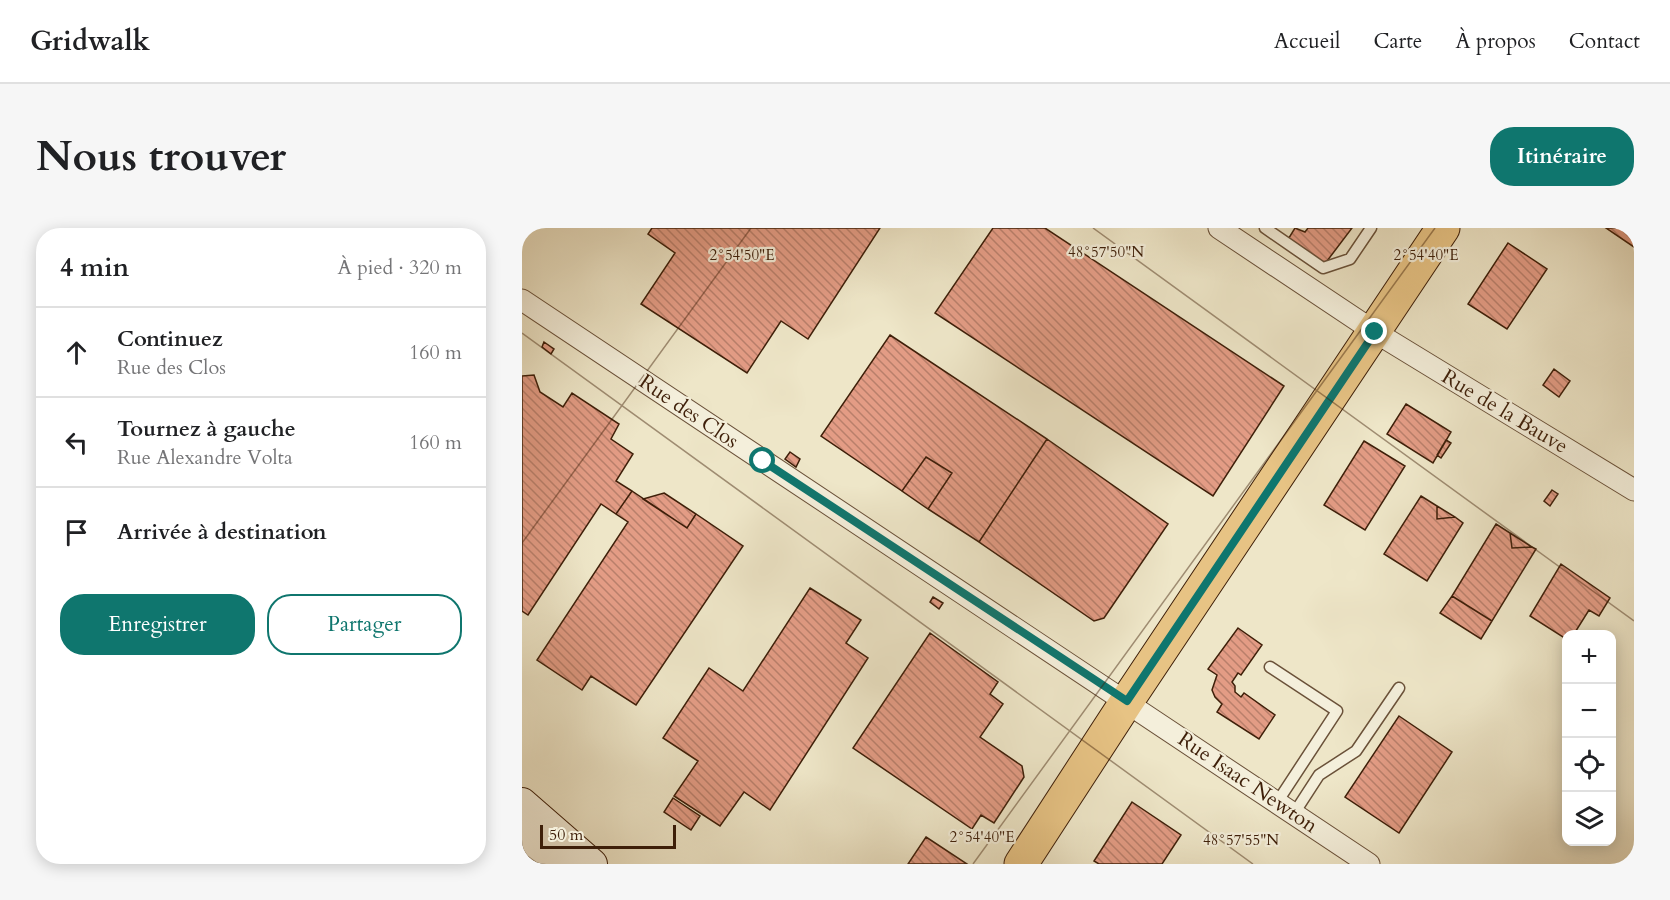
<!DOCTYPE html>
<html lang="fr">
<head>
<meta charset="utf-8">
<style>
	body { margin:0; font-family:Cardo,serif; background:#f6f6f6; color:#202124 }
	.controls { position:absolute; right:18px; bottom:18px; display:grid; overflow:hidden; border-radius:12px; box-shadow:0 3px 15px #0003 }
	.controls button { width:54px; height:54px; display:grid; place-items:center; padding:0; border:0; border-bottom:2px solid #e0e0e0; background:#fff; color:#202124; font:30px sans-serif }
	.scale { position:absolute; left:18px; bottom:15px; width:136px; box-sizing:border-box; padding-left:6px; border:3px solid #3e1f09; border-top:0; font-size:16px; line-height:21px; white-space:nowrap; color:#3e1f09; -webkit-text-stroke:4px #f4efdb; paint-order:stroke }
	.stop { position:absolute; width:18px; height:18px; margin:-14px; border:4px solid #0f766e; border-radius:50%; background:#fff }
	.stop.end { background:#0f766e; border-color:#fff; box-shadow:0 2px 6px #0008 }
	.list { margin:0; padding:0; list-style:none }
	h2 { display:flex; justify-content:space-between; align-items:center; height:78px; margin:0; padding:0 24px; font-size:26px }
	h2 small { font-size:20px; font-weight:400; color:#757577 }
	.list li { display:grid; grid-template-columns:39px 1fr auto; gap:18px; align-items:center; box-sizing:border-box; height:90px; padding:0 24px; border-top:2px solid #e0e0e0 }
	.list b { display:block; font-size:22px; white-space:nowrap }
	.list p { margin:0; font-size:20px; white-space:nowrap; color:#757577 }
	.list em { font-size:20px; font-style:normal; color:#757577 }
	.actions { display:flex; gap:12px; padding:18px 24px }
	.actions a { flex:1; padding:14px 0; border:2px solid #0f766e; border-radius:24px; text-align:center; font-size:21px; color:#0f766e }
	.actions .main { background:#0f766e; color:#fff }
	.icon { flex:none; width:33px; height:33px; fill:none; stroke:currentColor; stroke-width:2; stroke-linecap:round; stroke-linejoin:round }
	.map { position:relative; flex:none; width:1112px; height:636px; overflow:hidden; border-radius:24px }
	header { display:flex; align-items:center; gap:36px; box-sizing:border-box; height:84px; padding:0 30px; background:#fff; border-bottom:2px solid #e0e0e0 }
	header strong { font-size:28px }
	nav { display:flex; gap:33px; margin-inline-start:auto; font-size:21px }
	.intro { display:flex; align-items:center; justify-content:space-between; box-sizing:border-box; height:144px; padding:0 36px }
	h1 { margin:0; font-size:42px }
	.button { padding:15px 27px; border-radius:24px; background:#0f766e; color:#fff; font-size:21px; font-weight:700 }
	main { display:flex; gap:36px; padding:0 36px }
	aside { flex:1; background:#fff; border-radius:24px; box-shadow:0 3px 15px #0003 }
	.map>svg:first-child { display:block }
	.building { fill:url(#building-back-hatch); stroke:#3e1f09; stroke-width:1.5 }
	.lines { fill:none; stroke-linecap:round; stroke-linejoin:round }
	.lane-casing { stroke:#6a5139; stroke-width:13 }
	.street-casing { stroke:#6a5139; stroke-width:23 }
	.secondary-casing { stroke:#3e1f09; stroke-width:32 }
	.primary-casing { stroke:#3e1f09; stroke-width:35 }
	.lane { stroke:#f4efdb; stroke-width:10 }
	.street { stroke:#f4efdb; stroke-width:21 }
	.secondary { stroke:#f4efdb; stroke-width:30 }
	.primary { stroke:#e7c384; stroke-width:33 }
	.route { stroke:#0f766e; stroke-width:8 }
	.ticks { fill:none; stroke:#3e1f09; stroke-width:1.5; stroke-opacity:0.45 }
	.labels { text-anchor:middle; stroke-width:4.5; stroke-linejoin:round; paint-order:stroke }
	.street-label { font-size:21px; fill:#3e1f09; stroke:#f4efdb }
	.ticks-label { font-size:15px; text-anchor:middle; fill:#3e1f09; stroke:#f4efdb; stroke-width:4.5; stroke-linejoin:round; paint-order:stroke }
</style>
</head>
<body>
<header>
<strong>Gridwalk</strong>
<nav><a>Accueil</a><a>Carte</a><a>À propos</a><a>Contact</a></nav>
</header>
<div class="intro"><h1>Nous trouver</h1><a class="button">Itinéraire</a></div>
<main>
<aside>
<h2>4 min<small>À pied · 320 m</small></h2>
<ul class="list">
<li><svg class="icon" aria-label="ahead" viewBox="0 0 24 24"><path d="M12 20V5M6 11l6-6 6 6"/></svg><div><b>Continuez</b><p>Rue des Clos</p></div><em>160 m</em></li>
<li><svg class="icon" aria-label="left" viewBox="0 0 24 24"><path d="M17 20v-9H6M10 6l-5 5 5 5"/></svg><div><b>Tournez à gauche</b><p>Rue Alexandre Volta</p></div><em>160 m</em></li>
<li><svg class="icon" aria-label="arrive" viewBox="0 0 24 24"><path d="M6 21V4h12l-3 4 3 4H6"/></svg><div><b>Arrivée à destination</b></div></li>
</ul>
<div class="actions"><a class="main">Enregistrer</a><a>Partager</a></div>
</aside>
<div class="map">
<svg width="1112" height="636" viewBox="0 0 1112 636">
	<defs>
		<pattern id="building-back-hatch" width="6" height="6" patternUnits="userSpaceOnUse" patternTransform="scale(1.5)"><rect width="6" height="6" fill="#e39c85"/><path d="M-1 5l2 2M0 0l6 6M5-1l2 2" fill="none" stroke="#b97f6b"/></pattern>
	</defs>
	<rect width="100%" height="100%" fill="#eee6c8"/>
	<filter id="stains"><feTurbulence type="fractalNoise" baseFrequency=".00333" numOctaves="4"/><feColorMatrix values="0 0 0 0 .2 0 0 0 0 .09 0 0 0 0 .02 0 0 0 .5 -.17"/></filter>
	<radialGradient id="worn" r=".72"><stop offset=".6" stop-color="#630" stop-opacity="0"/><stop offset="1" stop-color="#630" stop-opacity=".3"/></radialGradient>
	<path class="building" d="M 130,0 L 358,0 L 286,111 L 259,93 L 225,145 L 119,76 L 153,25 L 126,6 Z
		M 471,0 L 523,0 L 762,158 L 691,268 L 413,85 Z
		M 773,0 L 783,4 L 786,0 L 830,0 L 802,37 L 765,13 Z
		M 1084,0 L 1112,0 L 1112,19 Z
		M 986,15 L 1025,41 L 985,101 L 946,76 Z
		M 368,107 L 525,211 L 457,314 L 406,281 L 430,245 L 404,229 L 380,263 L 299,208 Z
		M 22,114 L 32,121 L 29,126 L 20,119 Z
		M 1032,141 L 1048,153 L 1037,169 L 1021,157 Z
		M 12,147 L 18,164 L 41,179 L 50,165 L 97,196 L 89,211 L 111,226 L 94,253 L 110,263 L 94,286 L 79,276 L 6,387 L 0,383 L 0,148 Z
		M 884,176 L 929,204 L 911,235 L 865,206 Z
		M 525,211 L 646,296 L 582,390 L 572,393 L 457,314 Z
		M 924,212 L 929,215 L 919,230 L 915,227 Z
		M 842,213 L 883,238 L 843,302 L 802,277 Z
		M 268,224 L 278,231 L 274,239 L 263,231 Z
		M 404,229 L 430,245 L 406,281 L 380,263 Z
		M 1030,262 L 1036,266 L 1028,278 L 1022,273 Z
		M 110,263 L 165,300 L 174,286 L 221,318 L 114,477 L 69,448 L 60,462 L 15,432 L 106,294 L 94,286 Z
		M 142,265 L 174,286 L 165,300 L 121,271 Z
		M 899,268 L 915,278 L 915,291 L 933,289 L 941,295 L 905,353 L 862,326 Z
		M 915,278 L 933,289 L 915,291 Z
		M 974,296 L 988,305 L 990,320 L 1010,319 L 1014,321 L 970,393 L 930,368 Z
		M 988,305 L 1010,319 L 990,320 Z
		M 1039,336 L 1088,370 L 1077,388 L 1067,382 L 1052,406 L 1044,406 L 1044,411 L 1008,388 Z
		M 288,360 L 339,392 L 324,415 L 346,430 L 248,582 L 222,564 L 198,598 L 152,568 L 176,533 L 141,510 L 187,440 L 221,463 Z
		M 930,368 L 970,393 L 959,411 L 918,385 Z
		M 411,369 L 421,375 L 417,381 L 408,374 Z
		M 716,400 L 740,417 L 719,447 L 716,445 L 710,454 L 713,458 L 713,464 L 719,469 L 722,465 L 753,487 L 737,511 L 695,484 L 700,476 L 693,469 L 690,462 L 695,447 L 686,441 Z
		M 408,405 L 476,454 L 468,466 L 481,476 L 458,509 L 500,538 L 502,549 L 472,595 L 459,587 L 450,601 L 331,520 Z
		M 877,488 L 930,524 L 877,605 L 823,569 Z
		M 151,570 L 178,588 L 169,602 L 142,584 Z
		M 610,574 L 659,607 L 640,636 L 577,636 L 572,633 Z
		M 404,609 L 445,636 L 386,636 Z"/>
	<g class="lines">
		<g class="lane-casing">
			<path id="lane" d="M 743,0 L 801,40 L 828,31 L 849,0
				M 748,439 L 815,483 L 756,573
				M 773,584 L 797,547 L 834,523 L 877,460"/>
		</g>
		<g class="street-casing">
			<path id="street" d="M 697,0 L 853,104 L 1112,262
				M 0,72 L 847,636"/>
		</g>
		<g class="secondary-casing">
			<path id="secondary" d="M 0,575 L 70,636
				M 0,600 L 33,636"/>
		</g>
		<g class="primary-casing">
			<path id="primary" d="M 499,636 L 605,473 L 921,0"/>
		</g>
		<use href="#lane" class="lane"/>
		<use href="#street" class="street"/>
		<use href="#secondary" class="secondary"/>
		<use href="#primary" class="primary"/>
	</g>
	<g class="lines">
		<path class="route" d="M 241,233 L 605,473 L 853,104"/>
	</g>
	<path class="ticks" d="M 571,0 L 1112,393M 0,105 L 731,636M 0,315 L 229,0M 0,624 L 16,636M 451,636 L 913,0"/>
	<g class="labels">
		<g class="street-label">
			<text transform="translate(167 183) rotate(34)" y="7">Rue des Clos</text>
			<text transform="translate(983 183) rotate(31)" y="7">Rue de la Bauve</text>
			<text transform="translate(726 554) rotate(34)" y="7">Rue Isaac Newton</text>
		</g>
	</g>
	<g class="ticks-label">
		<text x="584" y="29">48°57'50"N</text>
		<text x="220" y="32">2°54'50"E</text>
		<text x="904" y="32">2°54'40"E</text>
		<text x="460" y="614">2°54'40"E</text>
		<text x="719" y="617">48°57'55"N</text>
	</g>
	<rect width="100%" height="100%" filter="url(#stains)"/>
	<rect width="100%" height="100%" fill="url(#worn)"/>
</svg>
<div class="controls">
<button>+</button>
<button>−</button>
<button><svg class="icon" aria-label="locate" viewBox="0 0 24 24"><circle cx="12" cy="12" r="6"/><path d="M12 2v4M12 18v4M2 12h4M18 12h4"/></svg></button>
<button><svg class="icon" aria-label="layers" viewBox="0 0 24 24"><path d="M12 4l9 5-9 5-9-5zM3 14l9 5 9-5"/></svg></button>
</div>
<div class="scale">50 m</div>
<div class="stop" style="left:241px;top:233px"></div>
<div class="stop end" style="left:853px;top:104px"></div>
</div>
</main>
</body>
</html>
